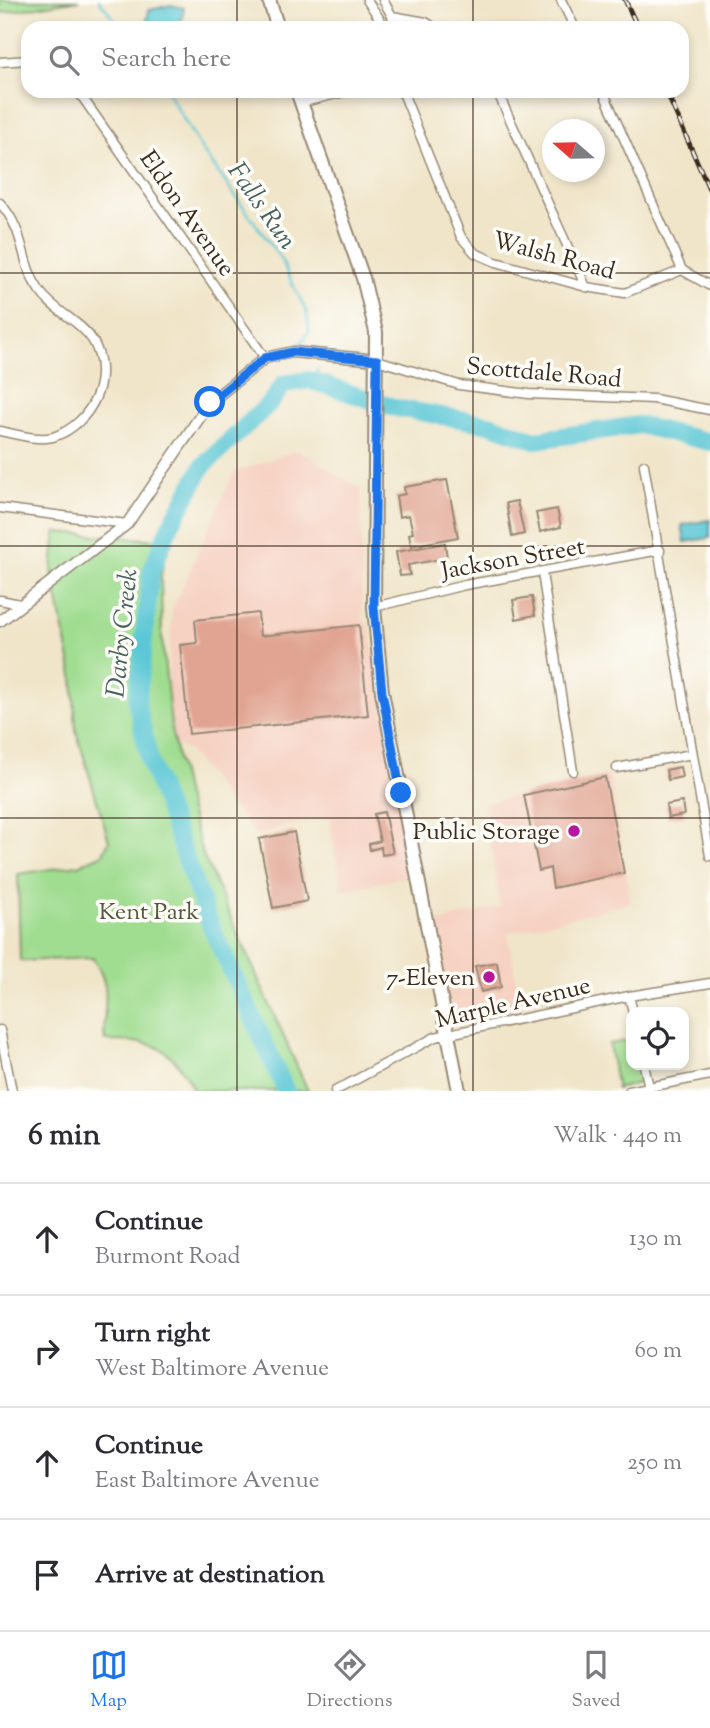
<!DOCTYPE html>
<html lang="en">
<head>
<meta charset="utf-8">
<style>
	body { margin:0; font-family:"Sorts Mill Goudy",serif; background:#f2f2f3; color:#2b2b33 }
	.controls { position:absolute; right:21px; bottom:21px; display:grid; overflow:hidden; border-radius:14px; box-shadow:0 4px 10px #0003 }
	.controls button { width:63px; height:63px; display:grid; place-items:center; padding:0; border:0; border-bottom:2px solid #e1e1e2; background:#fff; color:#2b2b33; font:35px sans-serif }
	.compass { position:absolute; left:542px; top:119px; width:63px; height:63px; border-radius:50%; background:#fff; box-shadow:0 4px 10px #0003; rotate:290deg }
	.stop { position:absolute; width:21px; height:21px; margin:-16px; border:5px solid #1a73e8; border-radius:50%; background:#fff }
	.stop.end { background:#1a73e8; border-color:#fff; box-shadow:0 2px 7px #0008 }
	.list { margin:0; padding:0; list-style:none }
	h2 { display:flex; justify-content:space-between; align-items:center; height:91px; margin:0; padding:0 28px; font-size:30px }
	h2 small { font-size:23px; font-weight:400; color:#7c7c81 }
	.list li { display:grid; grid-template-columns:46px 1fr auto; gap:21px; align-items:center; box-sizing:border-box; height:112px; padding:0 28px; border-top:2px solid #e1e1e2 }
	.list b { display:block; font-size:26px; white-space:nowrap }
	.list p { margin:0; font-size:23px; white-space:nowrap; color:#7c7c81 }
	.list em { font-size:23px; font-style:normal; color:#7c7c81 }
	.icon { flex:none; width:38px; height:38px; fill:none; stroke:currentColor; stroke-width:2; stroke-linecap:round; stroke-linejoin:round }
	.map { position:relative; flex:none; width:710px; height:1091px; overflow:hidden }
	.search { position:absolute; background:#fff; box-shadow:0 4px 10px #0003; left:21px; right:21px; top:21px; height:77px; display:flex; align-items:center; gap:18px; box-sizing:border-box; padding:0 24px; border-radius:21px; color:#7c7c81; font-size:26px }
	.sheet { height:539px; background:#fff }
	nav { display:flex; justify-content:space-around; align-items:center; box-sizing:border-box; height:98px; border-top:2px solid #e1e1e2; background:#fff; font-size:19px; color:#7c7c81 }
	nav a { display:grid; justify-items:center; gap:4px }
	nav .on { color:#1a73e8 }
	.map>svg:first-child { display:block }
	.built { fill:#f6d2c3 }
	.green { fill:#a0dd91; stroke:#6e8458; stroke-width:2 }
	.water { fill:#5cc7d6; stroke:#4c787a; stroke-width:2 }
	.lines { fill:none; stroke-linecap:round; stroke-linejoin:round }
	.stream { stroke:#5cc7d6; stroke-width:2.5 }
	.river { stroke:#5cc7d6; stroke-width:18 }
	.building { fill:#e1a492 }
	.minor-casing { stroke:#968874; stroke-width:11 }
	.tertiary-casing { stroke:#968874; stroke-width:13 }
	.primary-casing { stroke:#968874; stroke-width:16 }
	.minor { stroke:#fff; stroke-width:8 }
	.tertiary { stroke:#fff; stroke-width:10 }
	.primary { stroke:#fff; stroke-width:12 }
	.rail-casing { stroke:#3b2a1e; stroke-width:5 }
	.rail { stroke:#fdfcf7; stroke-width:2.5; stroke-dasharray:8; stroke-linecap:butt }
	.route { stroke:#1a73e8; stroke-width:9 }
	.grid { fill:none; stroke:#3b2a1e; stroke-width:2; stroke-opacity:0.55 }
	.poi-dot { fill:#b5179e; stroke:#fdfcf7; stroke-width:2.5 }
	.labels { text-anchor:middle; stroke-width:7; stroke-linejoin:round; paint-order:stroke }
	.street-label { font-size:24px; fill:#3b2a1e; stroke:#fdfcf7 }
	.poi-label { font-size:24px; fill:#3b2a1e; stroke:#fdfcf7; text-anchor:end }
	.park-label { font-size:24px; fill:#54573b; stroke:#fdfcf7 }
	.water-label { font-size:26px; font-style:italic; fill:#47615e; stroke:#fdfcf7 }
</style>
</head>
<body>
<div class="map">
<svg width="710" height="1091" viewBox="0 0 710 1091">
	<rect width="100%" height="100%" fill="#fdfcf7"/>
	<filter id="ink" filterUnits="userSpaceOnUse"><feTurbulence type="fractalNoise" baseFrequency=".0143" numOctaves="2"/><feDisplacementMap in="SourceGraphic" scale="14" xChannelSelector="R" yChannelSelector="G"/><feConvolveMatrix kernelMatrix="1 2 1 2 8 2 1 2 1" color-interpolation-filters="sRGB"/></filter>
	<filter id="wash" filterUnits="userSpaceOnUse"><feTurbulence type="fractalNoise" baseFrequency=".00686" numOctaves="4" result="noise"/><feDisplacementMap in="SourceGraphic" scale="28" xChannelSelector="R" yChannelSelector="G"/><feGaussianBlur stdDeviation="1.57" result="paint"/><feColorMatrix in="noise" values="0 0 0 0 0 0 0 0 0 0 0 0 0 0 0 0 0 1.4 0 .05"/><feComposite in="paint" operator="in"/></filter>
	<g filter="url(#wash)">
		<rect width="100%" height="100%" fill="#f0e5c9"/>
		<path class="built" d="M 298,450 L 361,489 L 362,618 L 370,627 L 408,876 L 342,891 L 329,818 L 281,827 L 256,836 L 188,750 L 165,739 L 172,610 L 234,472 Z
			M 610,774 L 631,903 L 508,933 L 521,1011 L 454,1028 L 435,922 L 500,907 L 485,803 Z"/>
		<path class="green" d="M 0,0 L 79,0 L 0,13 Z
			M 56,532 L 168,541 L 161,575 L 162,640 L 172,734 L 186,796 L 202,853 L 308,1091 L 194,1091 C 170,1044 156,1041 105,1041 C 101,1005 115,993 93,958 L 20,961 L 18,874 L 78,865 L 103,854 L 109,841 L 76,730 L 73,676 L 52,570 Z
			M 631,1040 L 631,1065 L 639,1065 L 642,1082 L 617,1089 L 609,1044 Z"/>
		<path class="water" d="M 171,5 L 184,8 L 180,28 L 149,28 L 146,25 L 149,10 Z
			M 710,520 L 710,538 L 685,542 L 682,525 Z"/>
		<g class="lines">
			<path class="stream" d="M 99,0 L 121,28
				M 167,91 L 202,150 L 279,256 L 307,313 L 309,331 L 300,345
				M 317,383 L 317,370"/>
			<path class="river" d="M 286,1091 L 207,917 L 150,762 L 137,704 L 151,572 L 168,530 L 203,466 L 270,403 L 284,384 L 309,380 L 396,408 L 489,424 L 535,440 L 639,425 L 710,442"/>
		</g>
		<g id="blocks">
			<path class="building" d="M 447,480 L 458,537 L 411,546 L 409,534 L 413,533 L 409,515 L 399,517 L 396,496 L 405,494 L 404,487 Z
				M 517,501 L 524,534 L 512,537 L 506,503 Z
				M 557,509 L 561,527 L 540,532 L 536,513 Z
				M 445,543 L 447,558 L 408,565 L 410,575 L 400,576 L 396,552 Z
				M 532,597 L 535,615 L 516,619 L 513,600 Z
				M 258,613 L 260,636 L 359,625 L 368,715 L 189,734 L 180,645 L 197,643 L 195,620 Z
				M 680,767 L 682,777 L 668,780 L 666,770 Z
				M 605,777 L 624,873 L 553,888 L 550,868 L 539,871 L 524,795 Z
				M 682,802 L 684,815 L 668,818 L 666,805 Z
				M 384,812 L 393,853 L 382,855 L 381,847 L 370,850 L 369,844 L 380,841 L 374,814 Z
				M 294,832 L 307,901 L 273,908 L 259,839 Z
				M 497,962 L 501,987 L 481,992 L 475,966 Z"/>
		</g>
	</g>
	<g filter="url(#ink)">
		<use href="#blocks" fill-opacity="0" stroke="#968874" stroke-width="2"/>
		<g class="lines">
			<g class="minor-casing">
				<path id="minor" d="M 367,0 L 381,21 L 380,28
					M 383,0 L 392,16
					M 561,0 L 575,28
					M 392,16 L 426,22 L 435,28
					M 0,62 L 28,60
					M 78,91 L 265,358
					M 400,91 L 404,95 L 461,237 L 475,253 L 496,262 L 586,287 L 625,293 L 682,270 L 710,286
					M 497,91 L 586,287
					M 603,91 L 682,270
					M 300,103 L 348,91
					M 0,203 C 27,233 19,261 39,290 C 53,311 81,321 93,341 C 114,378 92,424 53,437 C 38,441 15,434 0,431
					M 377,360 L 459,385 L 529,394 L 654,399 L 710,410
					M 644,465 L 710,856
					M 0,508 L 127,524
					M 542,573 L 573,771
					M 0,600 L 20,604
					M 374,607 L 465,585 L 660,550
					M 617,768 L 692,754
					M 629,996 L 633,1012
					M 0,1030 L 12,1091
					M 644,1065 L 649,1087
					M 335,1091 L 435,1037 L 629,996 L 710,983
					M 629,1091 L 710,1075"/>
			</g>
			<g class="tertiary-casing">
				<path id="tertiary" d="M 0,621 L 127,524 L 210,402 L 265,358 L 293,352 L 377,360"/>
			</g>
			<g class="primary-casing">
				<path id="primary" d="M 269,0 L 278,28
					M 297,91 L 363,278 L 376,332 L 374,607 L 382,692 L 459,1091"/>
			</g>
			<use href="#minor" class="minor"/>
			<use href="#tertiary" class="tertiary"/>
			<use href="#primary" class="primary"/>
			<g class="rail-casing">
				<path id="rail" d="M 625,0 L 638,28
					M 666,91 L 710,191"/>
			</g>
			<use href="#rail" class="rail"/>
		</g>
	</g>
	<g class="lines" filter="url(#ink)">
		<path class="route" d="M 210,402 L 265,358 L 293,352 L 377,360 L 374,607 L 382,692 L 401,793"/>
	</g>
	<path class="grid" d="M 237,0 L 237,28M 473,0 L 473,28M 237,91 L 237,1091M 473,91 L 473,1091M 0,273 L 710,273M 0,546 L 710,546M 0,818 L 710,818"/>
	<g class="poi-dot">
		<circle cx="574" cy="831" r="7"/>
		<circle cx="489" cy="977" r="7"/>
	</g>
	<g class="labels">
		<g class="street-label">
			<text transform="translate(188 213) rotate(55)" y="8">Eldon Avenue</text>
			<text transform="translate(554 255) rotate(15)" y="8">Walsh Road</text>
			<text transform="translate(544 372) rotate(5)" y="8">Scottdale Road</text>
			<text transform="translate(513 558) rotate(-10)" y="8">Jackson Street</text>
			<text transform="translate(513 1002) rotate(-13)" y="8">Marple Avenue</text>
		</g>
		<g class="poi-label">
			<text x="560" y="839">Public Storage</text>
			<text x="475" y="985">7-Eleven</text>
		</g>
		<g class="park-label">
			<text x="149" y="919">Kent Park</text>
		</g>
		<g class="water-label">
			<text transform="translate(263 205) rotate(55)" y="9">Falls Run</text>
			<text transform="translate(121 633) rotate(-84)" y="9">Darby Creek</text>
		</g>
	</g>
</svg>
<div class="controls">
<button><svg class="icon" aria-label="locate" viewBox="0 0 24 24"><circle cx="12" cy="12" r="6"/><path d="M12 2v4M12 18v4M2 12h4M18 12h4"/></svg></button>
</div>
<svg class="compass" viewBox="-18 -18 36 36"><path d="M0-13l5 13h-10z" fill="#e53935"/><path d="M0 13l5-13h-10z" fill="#7c7c81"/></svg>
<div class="stop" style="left:210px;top:402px"></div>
<div class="stop end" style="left:401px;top:793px"></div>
<div class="search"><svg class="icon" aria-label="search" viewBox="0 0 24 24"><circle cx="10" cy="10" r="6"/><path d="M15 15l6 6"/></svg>Search here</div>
</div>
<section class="sheet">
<h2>6 min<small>Walk · 440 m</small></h2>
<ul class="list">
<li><svg class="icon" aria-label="ahead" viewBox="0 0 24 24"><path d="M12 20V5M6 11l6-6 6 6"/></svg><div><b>Continue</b><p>Burmont Road</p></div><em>130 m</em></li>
<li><svg class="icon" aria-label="right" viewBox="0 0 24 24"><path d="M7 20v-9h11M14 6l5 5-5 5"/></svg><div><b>Turn right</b><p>West Baltimore Avenue</p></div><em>60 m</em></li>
<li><svg class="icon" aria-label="ahead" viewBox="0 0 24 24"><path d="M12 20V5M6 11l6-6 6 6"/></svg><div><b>Continue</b><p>East Baltimore Avenue</p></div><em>250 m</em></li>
<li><svg class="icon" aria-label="arrive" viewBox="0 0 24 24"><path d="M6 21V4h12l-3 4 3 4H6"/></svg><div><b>Arrive at destination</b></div></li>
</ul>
</section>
<nav>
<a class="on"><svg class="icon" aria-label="map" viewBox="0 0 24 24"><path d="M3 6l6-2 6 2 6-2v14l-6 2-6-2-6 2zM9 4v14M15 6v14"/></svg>Map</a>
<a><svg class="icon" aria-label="directions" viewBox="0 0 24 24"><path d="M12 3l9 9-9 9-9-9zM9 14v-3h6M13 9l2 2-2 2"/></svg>Directions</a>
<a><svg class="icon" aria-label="saved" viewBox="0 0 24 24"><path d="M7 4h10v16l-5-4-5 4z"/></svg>Saved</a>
</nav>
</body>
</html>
